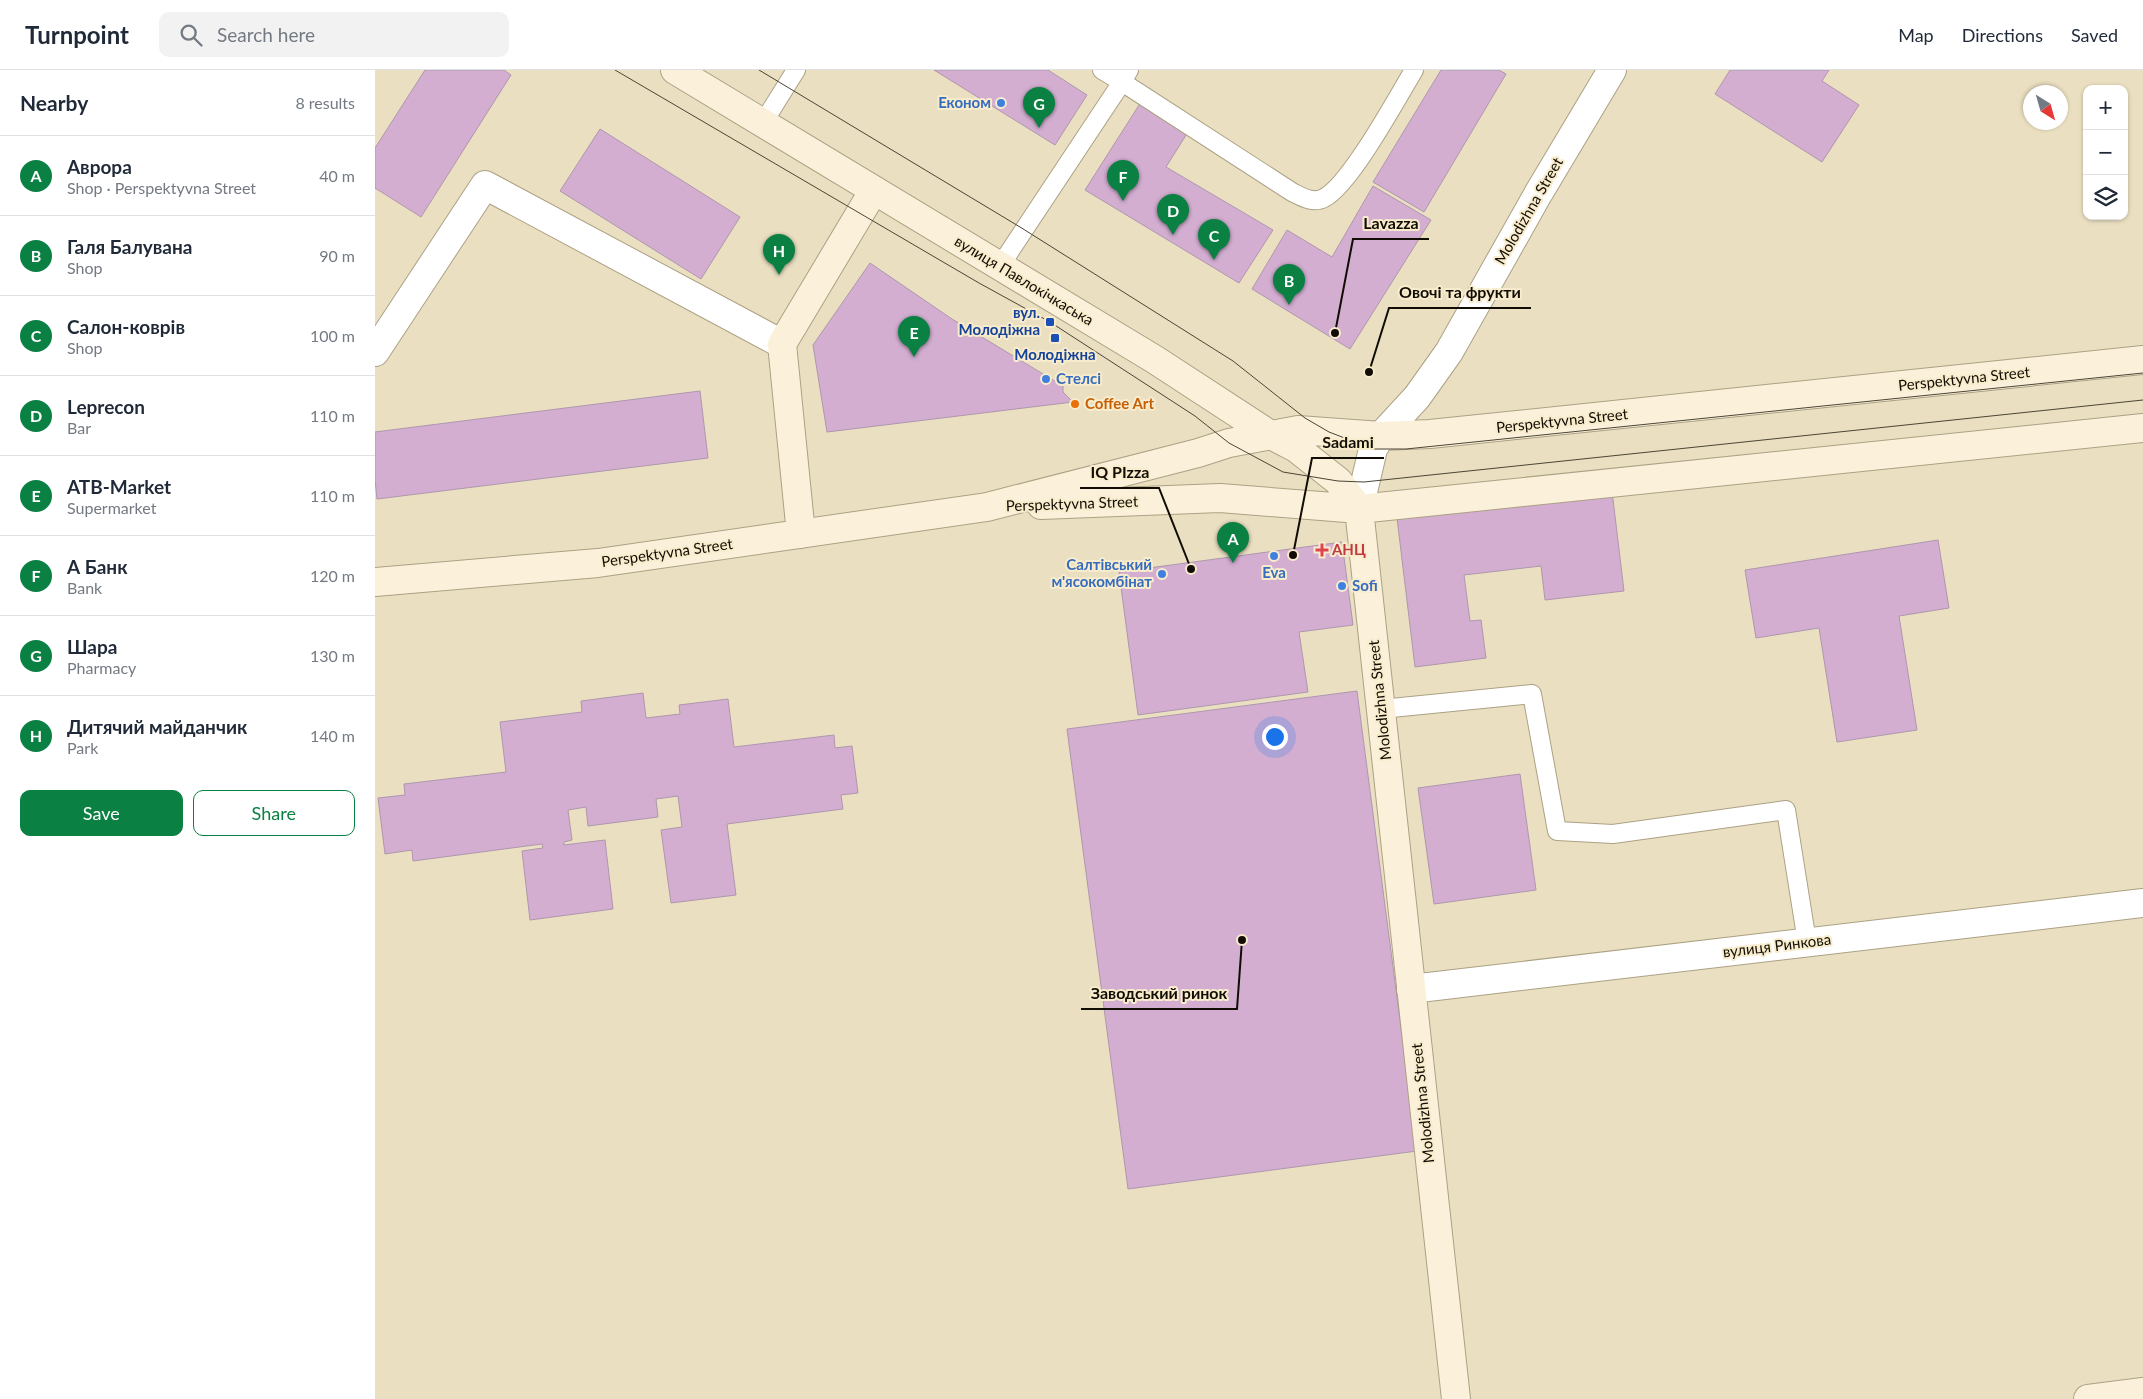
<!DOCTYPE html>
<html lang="en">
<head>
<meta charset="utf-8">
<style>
	body { margin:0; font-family:Lato,sans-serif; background:#f2f2f3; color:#1f2937 }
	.controls { position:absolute; right:15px; top:15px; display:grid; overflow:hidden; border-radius:10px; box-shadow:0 1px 4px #0004 }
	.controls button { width:45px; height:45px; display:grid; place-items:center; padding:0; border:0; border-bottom:1px solid #e0e1e3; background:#fff; color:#1f2937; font:25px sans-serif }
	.compass { position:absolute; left:1648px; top:15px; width:45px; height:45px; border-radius:50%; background:#fff; box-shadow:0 1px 4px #0004; rotate:143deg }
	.you { position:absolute; left:899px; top:666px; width:18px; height:18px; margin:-12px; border:4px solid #fff; border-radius:50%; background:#1a73e8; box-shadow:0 0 0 8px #1a73e833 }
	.badge { display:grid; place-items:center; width:32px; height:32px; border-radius:50%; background:#0b8043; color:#fff; font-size:16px; font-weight:700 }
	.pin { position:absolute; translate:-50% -41px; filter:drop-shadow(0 1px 2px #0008) }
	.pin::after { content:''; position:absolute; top:26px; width:18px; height:15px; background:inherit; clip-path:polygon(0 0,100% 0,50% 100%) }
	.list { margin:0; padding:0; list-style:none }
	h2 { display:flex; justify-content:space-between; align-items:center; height:65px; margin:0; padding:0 20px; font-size:21px }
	h2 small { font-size:16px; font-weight:400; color:#747a83 }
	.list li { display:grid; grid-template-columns:32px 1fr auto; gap:15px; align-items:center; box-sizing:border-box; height:80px; padding:0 20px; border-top:1px solid #e0e1e3 }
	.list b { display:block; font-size:19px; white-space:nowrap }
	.list p { margin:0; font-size:16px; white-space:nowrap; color:#747a83 }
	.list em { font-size:16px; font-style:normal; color:#747a83 }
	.actions { display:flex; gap:10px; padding:15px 20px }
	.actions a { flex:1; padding:11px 0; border:1px solid #0b8043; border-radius:10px; text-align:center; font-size:18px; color:#0b8043 }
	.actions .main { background:#0b8043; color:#fff }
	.icon { flex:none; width:28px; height:28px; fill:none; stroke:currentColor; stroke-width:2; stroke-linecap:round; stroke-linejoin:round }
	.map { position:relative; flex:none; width:1768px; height:1329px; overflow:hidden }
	header { display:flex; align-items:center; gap:30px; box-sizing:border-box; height:70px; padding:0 25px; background:#fff; border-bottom:1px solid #e0e1e3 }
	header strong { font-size:24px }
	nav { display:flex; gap:28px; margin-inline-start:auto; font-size:18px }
	.search { width:350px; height:45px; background:#f2f2f3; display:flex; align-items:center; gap:12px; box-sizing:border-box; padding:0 18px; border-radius:10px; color:#747a83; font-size:19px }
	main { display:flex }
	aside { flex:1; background:#fff }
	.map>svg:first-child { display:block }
	.building { fill:#d3aed1; stroke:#ae97ad }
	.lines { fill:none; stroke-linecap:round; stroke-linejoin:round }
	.lane-casing { stroke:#aca184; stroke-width:20 }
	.street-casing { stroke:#aca184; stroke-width:30 }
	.secondary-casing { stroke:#aca184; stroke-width:30 }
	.lane { stroke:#fff; stroke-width:18 }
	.street { stroke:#fff; stroke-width:28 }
	.secondary { stroke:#fbf1da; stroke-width:28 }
	.tram { stroke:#4b4536; stroke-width:1 }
	.shop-dot { fill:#3f7fe0; stroke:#f8eccd; stroke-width:2 }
	.transit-dot { fill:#1a4fb4; stroke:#f8eccd; stroke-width:2 }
	.food-dot { fill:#e8710a; stroke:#f8eccd; stroke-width:2 }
	.health-dot { fill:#e0444e; stroke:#f8eccd; stroke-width:2 }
	.labels { text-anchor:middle; stroke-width:4; stroke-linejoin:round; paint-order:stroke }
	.shop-label { font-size:15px; font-weight:bold; fill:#366cbe; stroke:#f8eccd; text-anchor:end }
	.street-label { font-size:15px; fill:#110d04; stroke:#f8eccd }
	.transit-label { font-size:15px; font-weight:bold; fill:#164399; stroke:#f8eccd; text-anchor:end }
	.food-label { font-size:15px; font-weight:bold; fill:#c56008; stroke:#f8eccd; text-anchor:start }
	.health-label { font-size:15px; font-weight:bold; fill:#be3a42; stroke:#f8eccd; text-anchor:start }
	.leader { fill:none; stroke:#110d04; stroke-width:2 }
	.callout-dot { fill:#110d04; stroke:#f8eccd; stroke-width:2 }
	.callout-label { font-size:16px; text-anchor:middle; font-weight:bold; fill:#110d04; stroke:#f8eccd; stroke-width:4; stroke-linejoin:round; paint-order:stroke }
</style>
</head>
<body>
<header>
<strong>Turnpoint</strong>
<div class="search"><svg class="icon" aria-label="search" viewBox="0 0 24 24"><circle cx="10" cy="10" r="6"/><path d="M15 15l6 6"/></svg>Search here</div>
<nav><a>Map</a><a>Directions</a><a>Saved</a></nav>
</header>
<main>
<aside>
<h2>Nearby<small>8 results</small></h2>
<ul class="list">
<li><span class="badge">A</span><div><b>Аврора</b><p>Shop · Perspektyvna Street</p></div><em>40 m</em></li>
<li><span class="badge">B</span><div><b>Галя Балувана</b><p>Shop</p></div><em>90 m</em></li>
<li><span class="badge">C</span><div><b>Салон-коврів</b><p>Shop</p></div><em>100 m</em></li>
<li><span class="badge">D</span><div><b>Leprecon</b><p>Bar</p></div><em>110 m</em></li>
<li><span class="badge">E</span><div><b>ATB-Market</b><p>Supermarket</p></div><em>110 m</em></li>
<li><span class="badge">F</span><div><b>А Банк</b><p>Bank</p></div><em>120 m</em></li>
<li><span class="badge">G</span><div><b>Шара</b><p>Pharmacy</p></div><em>130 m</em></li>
<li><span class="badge">H</span><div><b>Дитячий майданчик</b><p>Park</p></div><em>140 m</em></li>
</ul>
<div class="actions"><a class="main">Save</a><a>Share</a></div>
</aside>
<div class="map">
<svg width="1768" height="1329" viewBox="0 0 1768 1329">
	<rect width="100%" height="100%" fill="#eadfc1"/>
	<path class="building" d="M 50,0 L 129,0 L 136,5 L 46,147 L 0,118 L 0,78 Z
		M 559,0 L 673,0 L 712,25 L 680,75 Z
		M 1066,0 L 1124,0 L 1131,4 L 1049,142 L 998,112 Z
		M 1355,0 L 1454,0 L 1447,11 L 1484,35 L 1447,92 L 1340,24 Z
		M 766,32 L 813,62 L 791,97 L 898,160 L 864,213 L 710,120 Z
		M 225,59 L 365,147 L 326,209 L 185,121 Z
		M 998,116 L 1056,150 L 975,279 L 877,219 L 912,160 L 957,187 Z
		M 495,193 L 577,249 L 688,316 L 688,322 L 698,332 L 452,362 L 438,275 Z
		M 325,321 L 333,388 L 2,429 L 0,409 L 0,362 Z
		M 1237,421 L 1249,521 L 1170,530 L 1166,496 L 1089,505 L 1095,551 L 1106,550 L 1111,588 L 1040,597 L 1022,448 Z
		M 1563,470 L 1574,538 L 1524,546 L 1542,660 L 1462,672 L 1444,558 L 1381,568 L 1370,500 Z
		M 967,472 L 978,555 L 924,562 L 933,622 L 763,645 L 744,502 Z
		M 982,621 L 1042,1081 L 753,1119 L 692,659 Z
		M 268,623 L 271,648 L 305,644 L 304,635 L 353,629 L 359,677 L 459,665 L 460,678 L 477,676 L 483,723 L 466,725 L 468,739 L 352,754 L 361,825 L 296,833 L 286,760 L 307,757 L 303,726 L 281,729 L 283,747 L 213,756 L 211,737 L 193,740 L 197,770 L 189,772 L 189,775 L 230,770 L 238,839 L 155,850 L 147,781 L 168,778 L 167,774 L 38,791 L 37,780 L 10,784 L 3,728 L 30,725 L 29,714 L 131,702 L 125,652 L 207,642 L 206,631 Z
		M 1145,704 L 1161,820 L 1059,834 L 1043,718 Z"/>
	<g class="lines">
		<g class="lane-casing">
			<path id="lane" d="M 727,0 L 747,12 L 754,0
				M 388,53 L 421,0
				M 625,196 L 747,12 L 917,122 C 927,127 938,134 949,128 C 975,115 1022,28 1039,0
				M 1006,639 L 1157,624 L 1182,761 L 1238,764 L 1411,740 L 1432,872"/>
		</g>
		<g class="street-casing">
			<path id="street" d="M 0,282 L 110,115 L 407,274
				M 984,439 L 998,379 L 1006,366 L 1042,327 L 1074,282 L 1163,124 L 1237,0
				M 1036,919 L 1768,833"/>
		</g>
		<g class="secondary-casing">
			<path id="secondary" d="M 300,0 L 779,289 L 894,364 L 921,378 L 963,411 L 984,439 L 1081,1329
				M 666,435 L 845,428 L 984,439 L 1768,358
				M 426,464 L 407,274 L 499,120
				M 0,512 L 223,493 L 612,437 L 823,383 L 854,373 L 923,360 L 1006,366 L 1055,364 L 1768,290
				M 1713,1329 L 1768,1322"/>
		</g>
		<use href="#lane" class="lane"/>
		<use href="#street" class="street"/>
		<use href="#secondary" class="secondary"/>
		<path class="tram" d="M 240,0 L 604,213 L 675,252 L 820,346 L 854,373 L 908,402 L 963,411 L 989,412 L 1768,330
			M 384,0 L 645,157 L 858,291 L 930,348 L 954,362 L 998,379 L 1031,379 L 1768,303"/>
	</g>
	<g class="shop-dot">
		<circle cx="626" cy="33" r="5"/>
		<circle cx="671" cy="309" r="5"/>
		<circle cx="899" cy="486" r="5"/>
		<circle cx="787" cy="504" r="5"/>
		<circle cx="967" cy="516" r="5"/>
	</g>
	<g class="transit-dot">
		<rect x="670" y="247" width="10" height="10" rx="2.5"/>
		<rect x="675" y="263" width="10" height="10" rx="2.5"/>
	</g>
	<circle class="food-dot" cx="700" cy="334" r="5"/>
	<path class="health-dot" d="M944.5 472.5h5v5h5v5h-5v5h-5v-5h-5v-5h5z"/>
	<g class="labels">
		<g class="shop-label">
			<text x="616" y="38">Економ</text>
			<text x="681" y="314" text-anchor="start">Стелсі</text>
			<text x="777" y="500">Салтівський<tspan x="777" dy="17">м'ясокомбінат</tspan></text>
			<text x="899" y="508" text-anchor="middle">Eva</text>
			<text x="977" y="521" text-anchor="start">Sofi</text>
		</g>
		<g class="street-label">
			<text transform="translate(1154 141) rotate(-60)" y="5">Molodizhna Street</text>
			<text transform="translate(649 211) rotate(31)" y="5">вулиця Павлокічкаська</text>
			<text transform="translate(1589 309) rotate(-6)" y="5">Perspektyvna Street</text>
			<text transform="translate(1187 351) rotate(-6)" y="5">Perspektyvna Street</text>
			<text transform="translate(697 434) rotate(-2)" y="5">Perspektyvna Street</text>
			<text transform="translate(292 483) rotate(-8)" y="5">Perspektyvna Street</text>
			<text transform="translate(1005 630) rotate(-96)" y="5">Molodizhna Street</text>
			<text transform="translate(1402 876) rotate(-7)" y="5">вулиця Ринкова</text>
			<text transform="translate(1048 1033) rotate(-96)" y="5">Molodizhna Street</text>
		</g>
		<g class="transit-label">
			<text x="665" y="248">вул.<tspan x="665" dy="17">Молодіжна</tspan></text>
			<text x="680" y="290" text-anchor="middle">Молодіжна</text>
		</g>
		<g class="food-label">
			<text x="710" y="339">Coffee Art</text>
		</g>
		<g class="health-label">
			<text x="957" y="485">АНЦ</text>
		</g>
	</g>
	<path class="leader" d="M960 263L978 169H1054M994 302L1014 238H1156M918 485L937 388H1009M816 499L784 418H705M867 870L862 939H706"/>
	<g class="callout-dot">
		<circle cx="960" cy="263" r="5"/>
		<circle cx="994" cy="302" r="5"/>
		<circle cx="918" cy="485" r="5"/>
		<circle cx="816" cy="499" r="5"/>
		<circle cx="867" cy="870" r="5"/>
	</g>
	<g class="callout-label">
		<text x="1016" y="159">Lavazza</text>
		<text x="1085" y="228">Овочі та фрукти</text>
		<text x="973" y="378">Sadami</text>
		<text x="745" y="408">IQ PIzza</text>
		<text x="784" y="929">Заводський ринок</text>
	</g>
</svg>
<div class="controls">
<button>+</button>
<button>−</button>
<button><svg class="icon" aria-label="layers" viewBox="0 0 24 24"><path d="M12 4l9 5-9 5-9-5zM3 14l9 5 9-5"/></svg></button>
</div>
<svg class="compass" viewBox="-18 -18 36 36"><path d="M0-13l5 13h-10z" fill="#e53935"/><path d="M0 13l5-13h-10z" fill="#747a83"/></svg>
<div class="you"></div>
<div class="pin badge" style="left:858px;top:493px">A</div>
<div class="pin badge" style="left:914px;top:235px">B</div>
<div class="pin badge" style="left:839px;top:190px">C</div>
<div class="pin badge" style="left:798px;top:165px">D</div>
<div class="pin badge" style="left:539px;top:287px">E</div>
<div class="pin badge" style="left:748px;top:131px">F</div>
<div class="pin badge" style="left:664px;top:58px">G</div>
<div class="pin badge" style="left:404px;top:205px">H</div>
</div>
</main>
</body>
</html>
